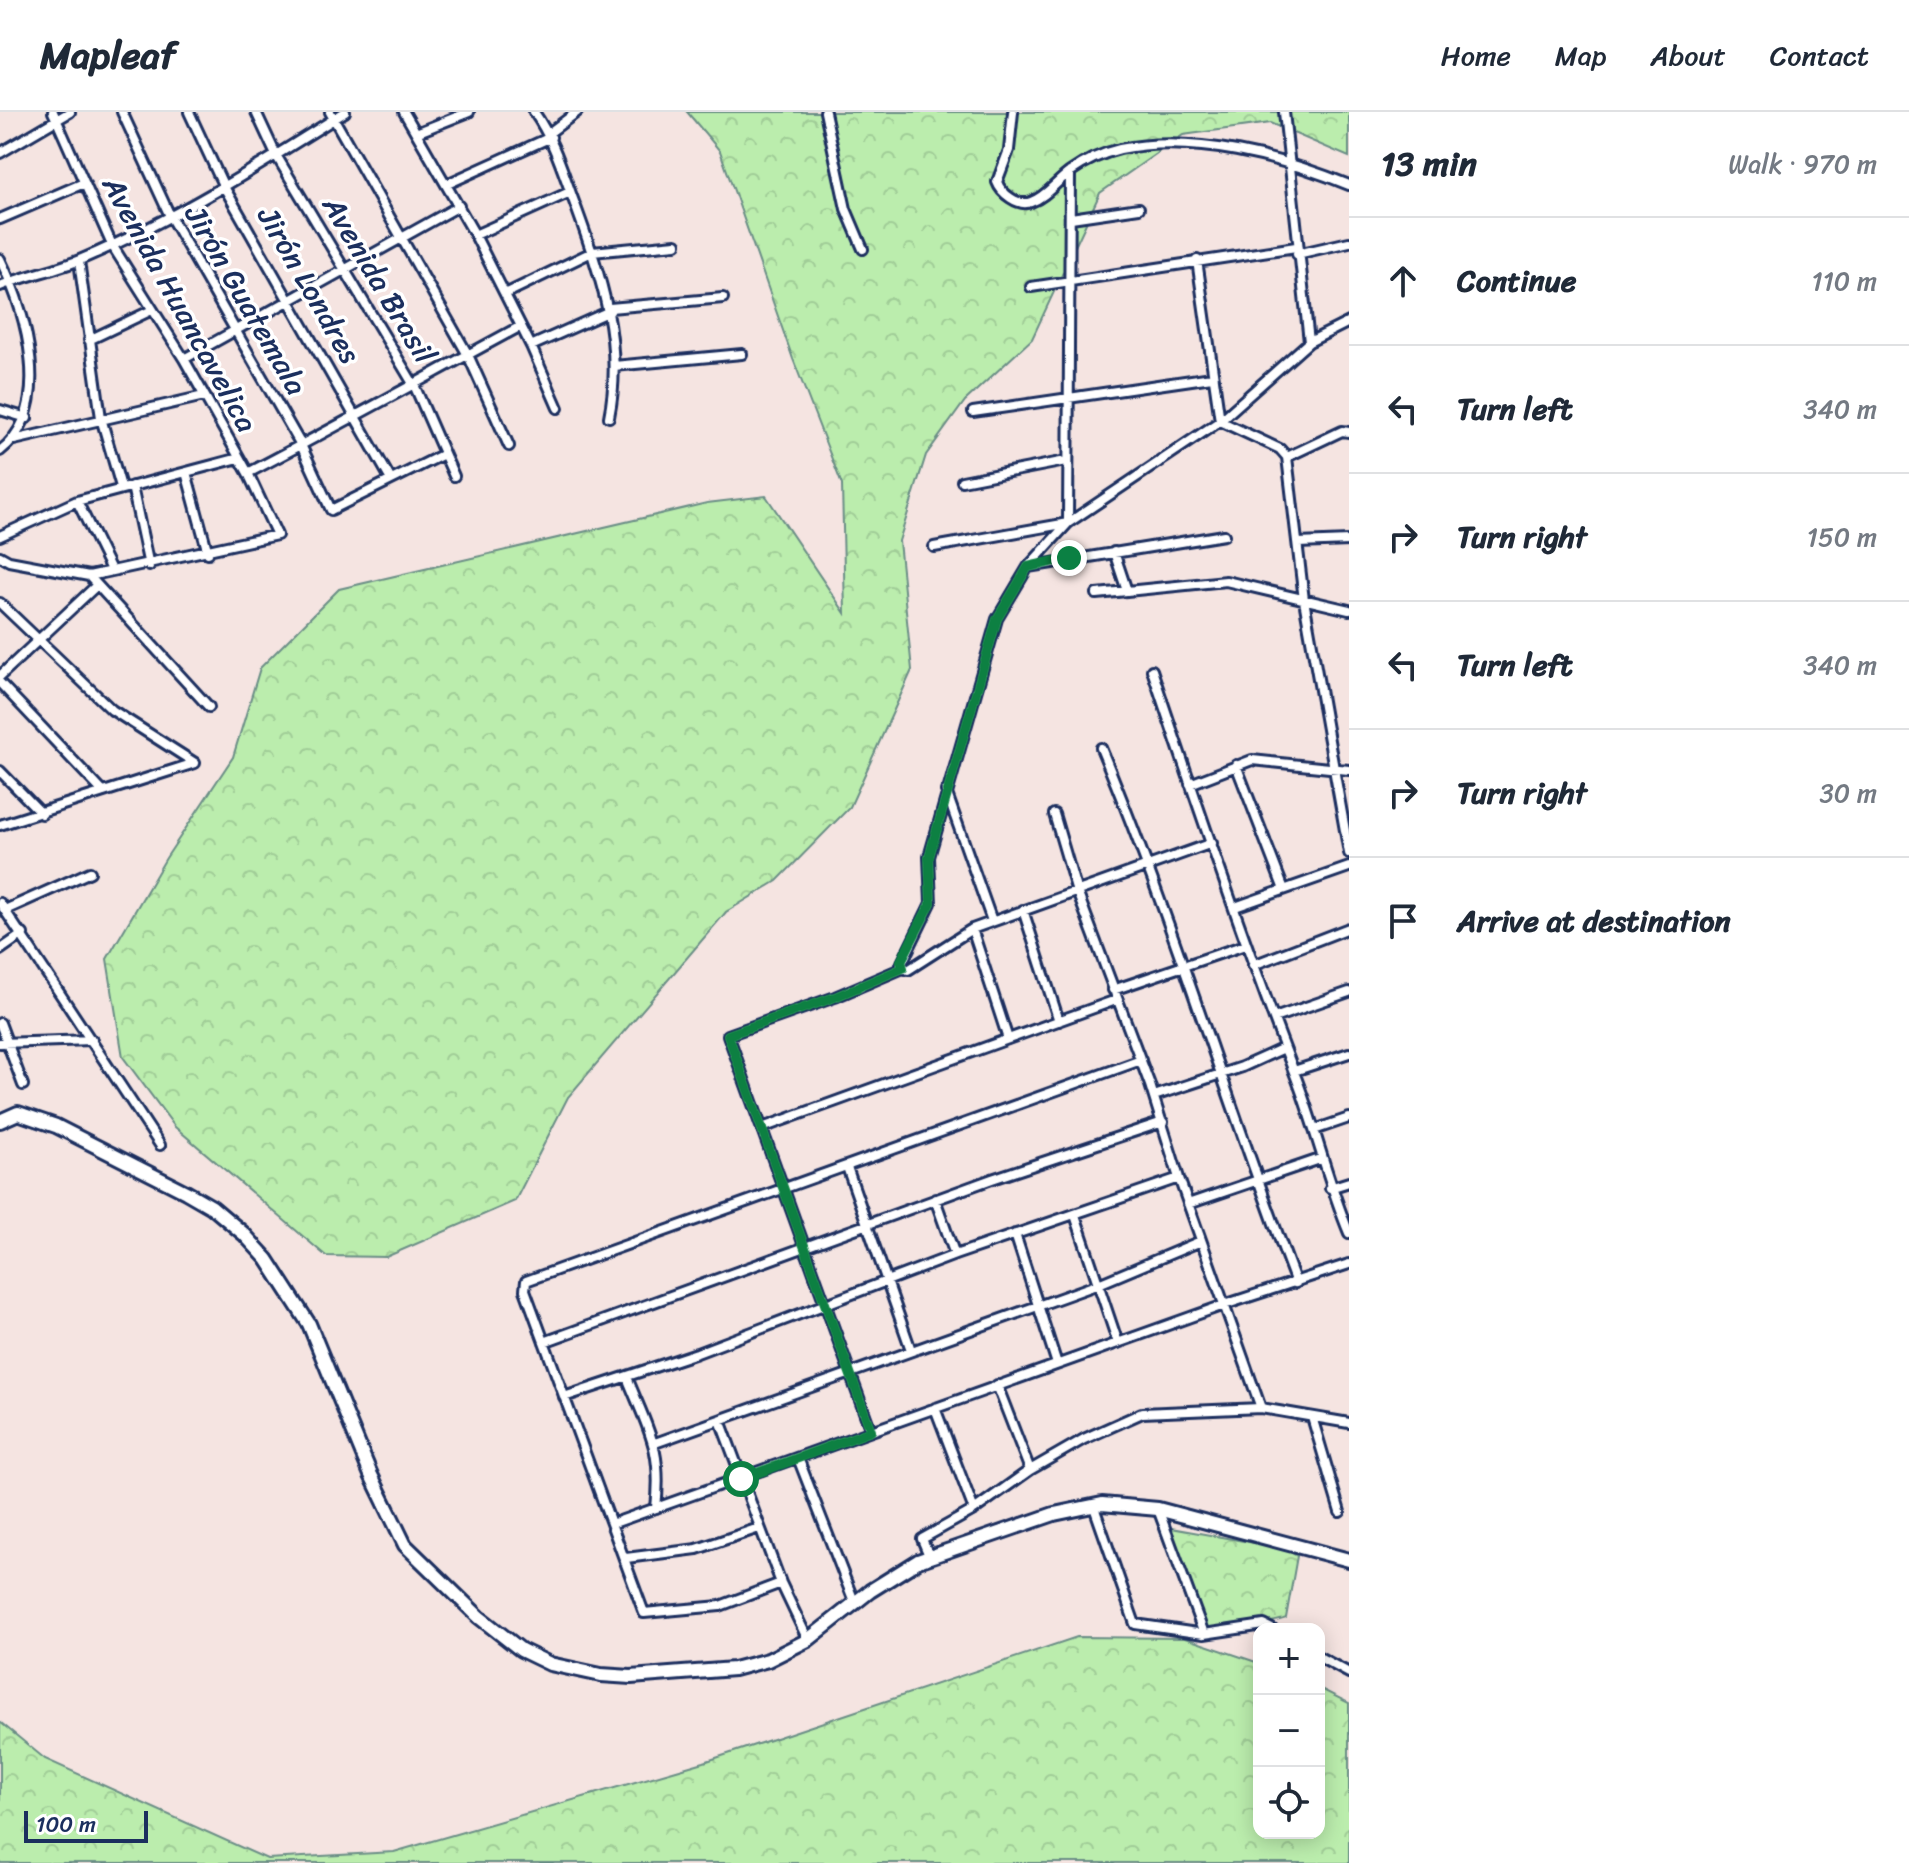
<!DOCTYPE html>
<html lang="en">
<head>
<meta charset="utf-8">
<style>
	body { margin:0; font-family:Sriracha,sans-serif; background:#f6f6f7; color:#1f2937 }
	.controls { position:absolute; right:24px; bottom:24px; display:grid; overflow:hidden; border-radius:16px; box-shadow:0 4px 20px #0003 }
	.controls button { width:72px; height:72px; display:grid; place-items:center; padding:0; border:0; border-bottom:2px solid #e0e1e3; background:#fff; color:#1f2937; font:40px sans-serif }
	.scale { position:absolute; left:24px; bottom:20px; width:124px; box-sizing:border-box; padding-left:8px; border:4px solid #1b2f5e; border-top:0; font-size:22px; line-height:28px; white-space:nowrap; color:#1b2f5e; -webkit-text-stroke:6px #fff; paint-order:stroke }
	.stop { position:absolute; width:24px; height:24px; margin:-18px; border:6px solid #0b8043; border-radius:50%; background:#fff }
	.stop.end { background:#0b8043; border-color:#fff; box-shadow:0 2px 8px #0008 }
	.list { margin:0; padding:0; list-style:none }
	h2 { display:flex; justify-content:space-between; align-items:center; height:104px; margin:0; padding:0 32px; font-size:34px }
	h2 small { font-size:26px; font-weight:400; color:#747a83 }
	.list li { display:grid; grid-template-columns:52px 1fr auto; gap:24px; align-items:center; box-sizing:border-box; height:128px; padding:0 32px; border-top:2px solid #e0e1e3 }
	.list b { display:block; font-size:30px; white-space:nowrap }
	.list em { font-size:26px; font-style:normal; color:#747a83 }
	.icon { flex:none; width:44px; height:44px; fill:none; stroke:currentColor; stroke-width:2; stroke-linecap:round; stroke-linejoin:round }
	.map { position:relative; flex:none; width:1349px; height:1751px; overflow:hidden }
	header { display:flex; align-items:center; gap:48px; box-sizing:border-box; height:112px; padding:0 40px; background:#fff; border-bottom:2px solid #e0e1e3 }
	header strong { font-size:38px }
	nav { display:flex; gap:44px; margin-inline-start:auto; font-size:28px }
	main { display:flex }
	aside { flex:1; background:#fff }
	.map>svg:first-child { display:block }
	.forest { fill:url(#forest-crowns); stroke:#6b8e86; stroke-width:2 }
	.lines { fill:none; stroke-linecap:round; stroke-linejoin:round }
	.minor-casing { stroke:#1b2f5e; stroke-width:14 }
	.highway-casing { stroke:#1b2f5e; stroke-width:18 }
	.minor { stroke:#fff; stroke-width:8 }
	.highway { stroke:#fff; stroke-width:12 }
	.route { stroke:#0b8043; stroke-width:10 }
	.labels { text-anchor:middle; stroke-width:7; stroke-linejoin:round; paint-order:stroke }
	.street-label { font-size:30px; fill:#1b2f5e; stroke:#fff }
</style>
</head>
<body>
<header>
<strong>Mapleaf</strong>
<nav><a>Home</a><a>Map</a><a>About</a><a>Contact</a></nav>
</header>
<main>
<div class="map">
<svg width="1349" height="1751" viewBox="0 0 1349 1751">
	<defs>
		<pattern id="forest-crowns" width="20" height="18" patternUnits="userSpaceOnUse" patternTransform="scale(2)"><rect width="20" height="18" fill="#bbedad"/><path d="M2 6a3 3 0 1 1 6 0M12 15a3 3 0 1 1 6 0" fill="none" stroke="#a0cc97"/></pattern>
	</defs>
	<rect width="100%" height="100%" fill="#f5e4e1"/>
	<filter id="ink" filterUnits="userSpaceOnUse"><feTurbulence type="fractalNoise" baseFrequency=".0125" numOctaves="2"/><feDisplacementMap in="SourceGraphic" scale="16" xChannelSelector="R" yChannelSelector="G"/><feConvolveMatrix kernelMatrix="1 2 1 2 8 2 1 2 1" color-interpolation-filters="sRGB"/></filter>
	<g filter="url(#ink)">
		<path class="forest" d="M 687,0 L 1349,0 L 1349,45 L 1270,11 L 1183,23 L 1100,81 L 1032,227 L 965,289 L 926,343 L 899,429 L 912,558 L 850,695 L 777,769 L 726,800 L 568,985 L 515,1089 L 386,1145 L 326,1144 L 175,1015 L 123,945 L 107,847 L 166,746 L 233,645 L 260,556 L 339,477 L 707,391 L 766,384 L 845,501 L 842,373 L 793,247 L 720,39 Z
			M 1160,1414 L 1283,1436 L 1297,1444 L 1286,1506 C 1277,1511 1213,1517 1200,1517 Z
			M 1077,1525 L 1185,1526 L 1259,1551 L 1259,1721 L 1319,1721 L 1319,1576 L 1349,1591 L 1349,1751 L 0,1751 L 0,1610 L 45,1647 L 267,1747 L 394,1740 L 704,1650 Z"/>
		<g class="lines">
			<g class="minor-casing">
				<path id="minor" d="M 122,0 L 170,104 L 301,333 L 331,398 L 444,342
					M 189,0 L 223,73 L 391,368
					M 256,0 L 276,43 L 415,275 L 454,364
					M 330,0 L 468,243 L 509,334
					M 404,0 L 475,123 L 531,234 L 610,199
					M 534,0 C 555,30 563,61 576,95 C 601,164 624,231 609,305
					M 825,0 L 846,97 L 863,137
					M 1013,0 L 1009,38 L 997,70 C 1001,81 1018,95 1031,90 C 1046,85 1057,69 1070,60 C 1084,50 1103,41 1120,37 C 1193,22 1281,45 1349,73
					M 1284,0 L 1309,230
					M 416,21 L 469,0
					M 549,21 L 577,0
					M 0,41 L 70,0
					M 447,72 L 551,25
					M 1071,106 L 1139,96
					M 0,107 L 84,71
					M 475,123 L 570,80
					M 1297,142 L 1349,130
					M 0,147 C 26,200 55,297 0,339
					M 1197,148 L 1220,309 L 1280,337 L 1287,345 L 1304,488 L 1349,741
					M 79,149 L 101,306 L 121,375
					M 0,174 C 27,163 56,158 82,147 C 174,108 261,53 345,0
					M 1031,175 L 1296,135
					M 505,182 L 592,140 L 676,132
					M 610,196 L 723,186
					M 89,228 L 152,198
					M 531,234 L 558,296
					M 184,247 L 459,94
					M 614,254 L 742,242
					M 0,298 L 27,306
					M 973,300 L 1212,265
					M 14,328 L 204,284
					M 1287,345 L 1342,319 L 1349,320
					M 186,360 L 208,441
					M 248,361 C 340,313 430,263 521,214
					M 962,369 L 1066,349
					M 132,374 L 149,454
					M 77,389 L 111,458
					M 0,424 L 77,389 L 239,346
					M 1298,431 L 1349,429
					M 934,435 L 1068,411 L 1070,60
					M 1114,440 L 1127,479
					M 0,444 L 9,449 L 89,464 L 277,423 L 248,361 L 184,247 L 112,133 L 53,0
					M 1028,455 L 1224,423
					M 89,464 L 209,595
					M 1097,482 L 1226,469 L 1349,498
					M 0,491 L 112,598 L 195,651
					M 1152,558 C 1197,693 1243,828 1294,960 C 1315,1013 1327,1068 1349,1121
					M 0,564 L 97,473
					M 0,571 L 103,680
					M 1101,636 C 1174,811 1228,993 1296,1171
					M 1236,653 L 1283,775
					M 0,659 L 42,702
					M 1190,672 L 1252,648 L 1349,658
					M 946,679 L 992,809
					M 1054,702 L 1076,777 L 1150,973 L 1179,1066 L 1261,1296
					M 0,713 L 195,651
					M 1212,731 L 972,817 L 908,858 L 901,853 L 931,791 L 929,745 L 997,507 L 1028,455 L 1068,411 L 1220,309 L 1309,230 L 1349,210
					M 0,791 L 160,1033
					M 1235,795 L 1349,755
					M 5,798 L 90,760
					M 1023,798 L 1059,909
					M 972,817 L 1008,927
					M 0,838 L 23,822
					M 1253,853 L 1349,816
					M 1113,878 L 1245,833
					M 1274,906 L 1349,880
					M 0,911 L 23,973
					M 0,931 L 92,928
					M 1294,959 L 1349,941
					M 1154,984 L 1242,955 L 1284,936
					M 762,1016 L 1116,888
					M 1314,1018 L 1349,1006
					M 847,1055 L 911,1238
					M 1330,1076 L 1349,1070
					M 935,1087 L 955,1143
					M 1188,1092 L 1320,1047
					M 1075,1103 L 1118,1231
					M 1015,1122 L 1057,1252
					M 544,1230 L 992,1067 L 1163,1010
					M 627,1265 C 648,1318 663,1337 656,1396
					M 997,1273 L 1030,1358
					M 564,1285 L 697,1241 L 955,1143 L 1179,1066
					M 935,1296 L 974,1398
					M 1312,1305 L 1340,1400
					M 720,1308 L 781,1471 L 808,1528
					M 871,1319 L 728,923 L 835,885 L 903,856
					M 655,1331 L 1096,1173 L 1201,1129
					M 798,1346 L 855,1492
					M 1094,1395 L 1135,1512 L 1204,1522 L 1264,1513 L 1272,1517
					M 1158,1397 L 1204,1522
					M 614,1411 L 1224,1193 L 1349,1152
					M 626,1446 L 697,1437 L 759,1416
					M 930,1446 L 922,1427 L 974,1398 L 1030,1358 L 1084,1327 L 1142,1301 L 1261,1296 L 1349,1311
					M 781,1471 L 720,1494 L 644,1501 L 525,1178 L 526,1169 L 1141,948
					M 1319,1545 L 1349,1561"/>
			</g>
			<g class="highway-casing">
				<path id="highway" d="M 0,1009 L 18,1001 L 56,1014 L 186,1080 L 212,1095 L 244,1122 L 267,1147 L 309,1212 L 371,1363 L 405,1433 L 479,1505 L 521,1538 L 550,1552 L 601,1563 L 631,1565 L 734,1557 L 768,1548 L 808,1528 L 870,1479 L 918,1449 L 1054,1402 L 1102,1392 L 1158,1397 L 1349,1448"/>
			</g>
			<use href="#minor" class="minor"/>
			<use href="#highway" class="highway"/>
		</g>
	</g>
	<g class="lines" filter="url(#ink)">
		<path class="route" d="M 741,1367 L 871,1319 L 728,923 L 835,885 L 903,856 L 901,849 L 931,791 L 929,745 L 997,507 L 1028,455 L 1069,446"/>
	</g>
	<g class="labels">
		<g class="street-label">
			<text transform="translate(379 168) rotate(59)" y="10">Avenida Brasil</text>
			<text transform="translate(309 173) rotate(60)" y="10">Jirón Londres</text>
			<text transform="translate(246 188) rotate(60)" y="10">Jirón Guatemala</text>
			<text transform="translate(180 192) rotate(61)" y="10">Avenida Huancavelica</text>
		</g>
	</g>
</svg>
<div class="controls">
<button>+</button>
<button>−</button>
<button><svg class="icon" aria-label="locate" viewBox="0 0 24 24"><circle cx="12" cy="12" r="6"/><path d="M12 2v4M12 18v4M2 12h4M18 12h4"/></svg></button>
</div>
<div class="scale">100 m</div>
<div class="stop" style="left:741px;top:1367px"></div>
<div class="stop end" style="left:1069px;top:446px"></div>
</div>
<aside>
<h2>13 min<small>Walk · 970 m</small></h2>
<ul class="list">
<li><svg class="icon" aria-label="ahead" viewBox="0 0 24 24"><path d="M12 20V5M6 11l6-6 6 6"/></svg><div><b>Continue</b></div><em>110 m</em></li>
<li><svg class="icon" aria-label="left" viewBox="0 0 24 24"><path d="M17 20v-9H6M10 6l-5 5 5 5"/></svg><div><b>Turn left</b></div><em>340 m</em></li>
<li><svg class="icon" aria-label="right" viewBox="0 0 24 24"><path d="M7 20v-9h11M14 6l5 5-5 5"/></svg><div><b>Turn right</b></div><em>150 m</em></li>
<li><svg class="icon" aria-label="left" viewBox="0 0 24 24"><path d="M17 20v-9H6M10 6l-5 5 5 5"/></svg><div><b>Turn left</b></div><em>340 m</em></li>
<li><svg class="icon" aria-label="right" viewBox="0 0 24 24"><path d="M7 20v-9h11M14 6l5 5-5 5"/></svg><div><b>Turn right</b></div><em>30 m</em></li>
<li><svg class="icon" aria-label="arrive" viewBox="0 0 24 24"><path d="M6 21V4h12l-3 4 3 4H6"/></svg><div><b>Arrive at destination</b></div></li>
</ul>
</aside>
</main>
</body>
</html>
